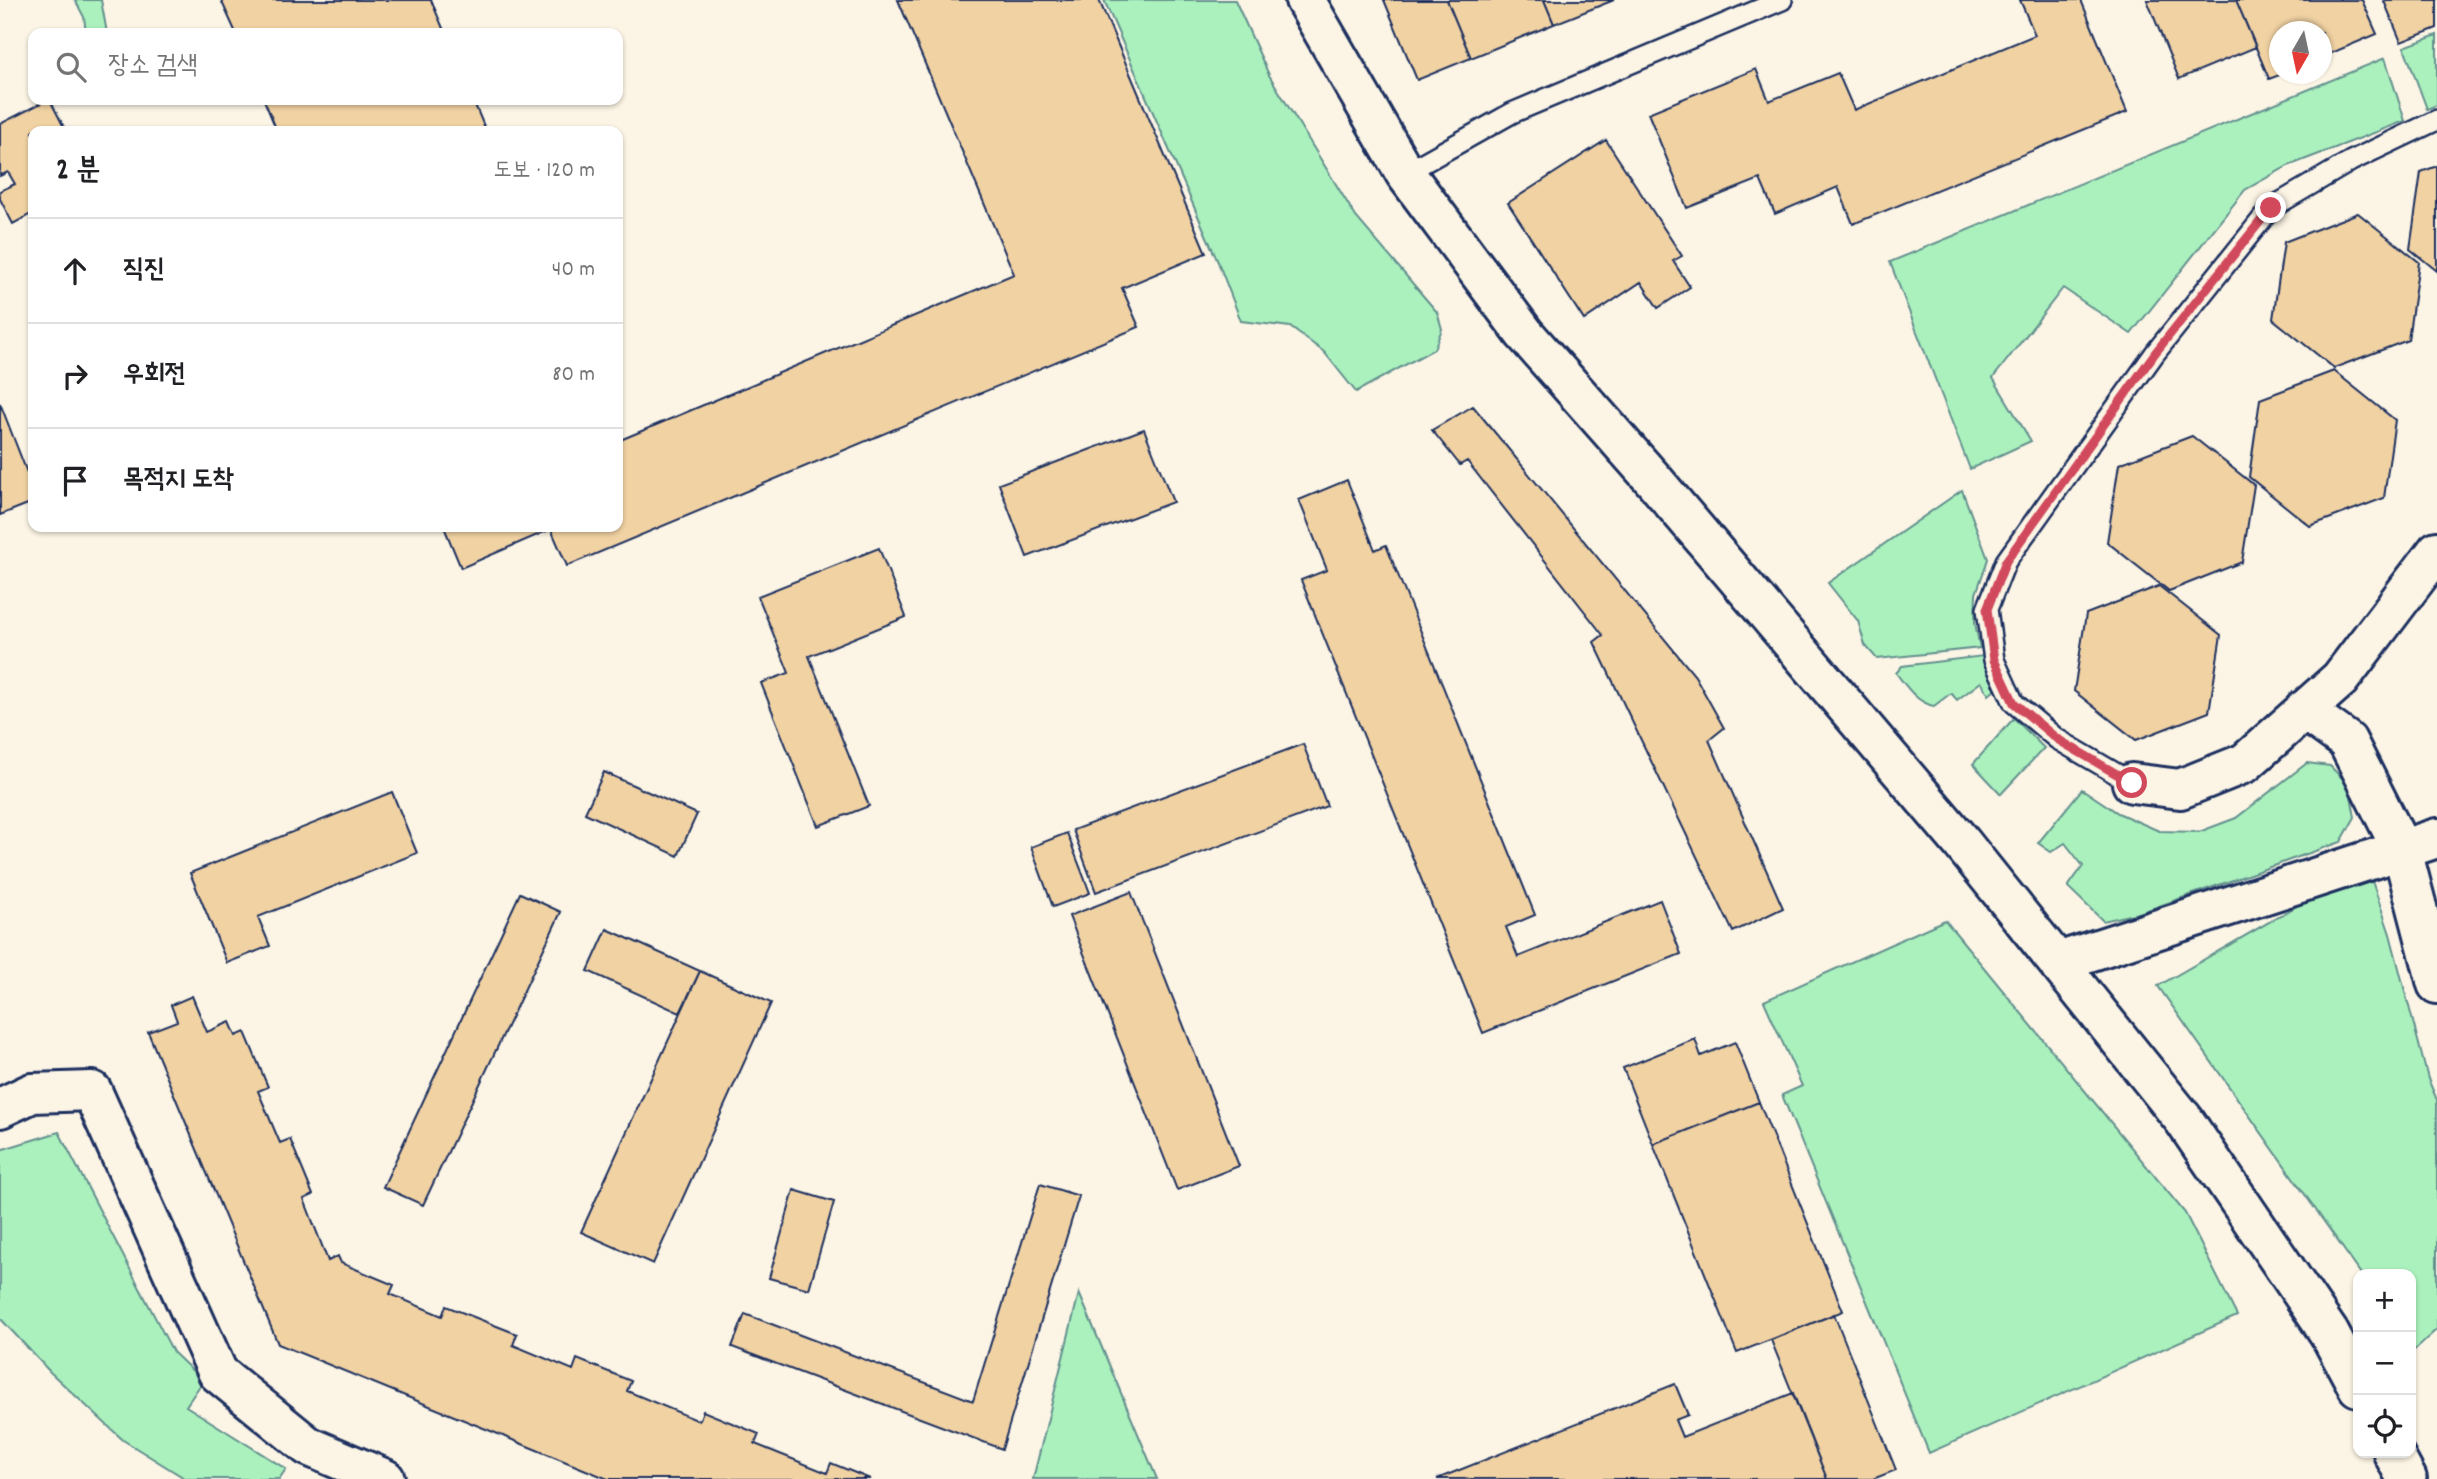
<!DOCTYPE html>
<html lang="ko">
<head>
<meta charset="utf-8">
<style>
	body { margin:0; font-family:Dekko,"Poor Story",sans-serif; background:#f6f6f6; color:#202124 }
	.controls { position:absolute; right:21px; bottom:21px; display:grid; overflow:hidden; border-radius:14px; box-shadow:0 2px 5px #0004 }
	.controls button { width:63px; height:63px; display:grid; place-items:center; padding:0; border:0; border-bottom:2px solid #e0e0e0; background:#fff; color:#202124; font:35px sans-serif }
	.compass { position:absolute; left:2269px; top:21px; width:63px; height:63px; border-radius:50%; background:#fff; box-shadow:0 2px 5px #0004; rotate:189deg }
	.stop { position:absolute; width:21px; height:21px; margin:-16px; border:5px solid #d1495b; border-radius:50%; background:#fff }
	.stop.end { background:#d1495b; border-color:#fff; box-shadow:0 2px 7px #0008 }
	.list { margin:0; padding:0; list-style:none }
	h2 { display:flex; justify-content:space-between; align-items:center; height:91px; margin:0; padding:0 28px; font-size:30px }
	h2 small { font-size:23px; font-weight:400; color:#757577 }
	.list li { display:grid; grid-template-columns:46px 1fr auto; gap:21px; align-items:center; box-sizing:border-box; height:105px; padding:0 28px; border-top:2px solid #e0e0e0 }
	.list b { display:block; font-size:26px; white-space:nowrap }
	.list em { font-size:23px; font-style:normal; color:#757577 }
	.icon { flex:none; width:38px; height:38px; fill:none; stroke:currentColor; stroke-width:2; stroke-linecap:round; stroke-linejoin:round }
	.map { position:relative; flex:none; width:2437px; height:1479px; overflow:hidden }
	.search { position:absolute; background:#fff; box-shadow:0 2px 5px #0004; left:28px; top:28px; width:595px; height:77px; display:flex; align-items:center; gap:18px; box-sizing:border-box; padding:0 24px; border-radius:14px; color:#757577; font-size:26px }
	.panel { position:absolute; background:#fff; box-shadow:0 2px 5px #0004; left:28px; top:126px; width:595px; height:406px; border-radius:14px }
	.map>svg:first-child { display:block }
	.green { fill:#abf1bd; stroke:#63908e; stroke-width:2 }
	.building { fill:#f1d2a3; stroke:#1b2f5e; stroke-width:2 }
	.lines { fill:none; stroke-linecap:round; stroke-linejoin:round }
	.lane-casing { stroke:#1b2f5e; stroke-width:24 }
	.street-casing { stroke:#1b2f5e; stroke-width:44 }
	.secondary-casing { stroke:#1b2f5e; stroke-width:44 }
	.lane { stroke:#fcf5e5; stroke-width:19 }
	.street { stroke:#fcf5e5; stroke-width:38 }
	.secondary { stroke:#fcf5e5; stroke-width:38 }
	.route { stroke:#d1495b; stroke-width:9 }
</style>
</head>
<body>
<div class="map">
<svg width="2437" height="1479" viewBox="0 0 2437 1479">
	<rect width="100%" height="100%" fill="#fcf5e5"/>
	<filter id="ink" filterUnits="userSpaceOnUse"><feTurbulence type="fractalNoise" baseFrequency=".0143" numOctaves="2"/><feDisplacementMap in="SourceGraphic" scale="14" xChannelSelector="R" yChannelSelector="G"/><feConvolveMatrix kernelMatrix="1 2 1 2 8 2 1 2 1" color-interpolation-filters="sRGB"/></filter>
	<g filter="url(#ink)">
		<path class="green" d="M 75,0 L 101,0 L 107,33 L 86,33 L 84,17 Z
			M 1104,0 L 1235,0 L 1269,75 L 1356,217 L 1437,312 L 1442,329 L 1434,349 L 1356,392 L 1324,352 L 1290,327 L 1241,321 L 1218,262 Z
			M 2437,35 L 2437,105 L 2427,109 L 2404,47 Z
			M 2385,58 L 2405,121 L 2288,166 L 2245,190 L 2131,334 L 2063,288 L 1993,378 L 2031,441 L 1970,469 L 1890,262 Z
			M 1962,490 L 1988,559 L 1976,594 L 1975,623 L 1980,648 L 1877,659 L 1865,645 L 1858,621 L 1828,583 Z
			M 1983,656 L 1987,672 L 1996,689 L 1989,695 L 1981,682 L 1957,700 L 1951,693 L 1934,706 C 1916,702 1907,687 1896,673 L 1902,666 Z
			M 2014,718 L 2044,748 L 2001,794 L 1973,764 Z
			M 2307,763 L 2330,766 L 2349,785 L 2355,817 L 2341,842 L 2139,913 L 2103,921 L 2068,887 L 2083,866 L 2065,843 L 2051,852 L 2038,843 L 2082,789 L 2118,813 L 2159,831 L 2199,832 L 2236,818 Z
			M 2372,881 L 2390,934 L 2428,1079 L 2437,1100 L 2437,1329 L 2411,1353 L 2411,1274 L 2361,1274 L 2158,986 L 2316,895 Z
			M 1945,920 L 2185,1213 L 2237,1316 L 1929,1453 L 1782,1095 L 1802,1086 L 1764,1001 Z
			M 59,1132 L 173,1352 L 203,1381 L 186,1406 L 286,1469 L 279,1479 L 186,1479 L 123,1440 L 50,1372 L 0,1318 L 0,1150 Z
			M 1079,1293 L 1157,1479 L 1033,1479 Z"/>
		<path class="building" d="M 221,0 L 431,0 L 445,33 L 236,33 Z
			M 898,0 L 1099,0 L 1206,253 L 1122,288 L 1139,327 L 567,566 L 551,529 L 461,568 L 444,527 L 618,527 L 618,441 L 1014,274 Z
			M 1384,0 L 1447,0 L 1471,58 L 1417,80 Z
			M 1447,0 L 1544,0 L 1554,24 L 1471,58 Z
			M 1544,0 L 1614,0 L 1554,24 Z
			M 2020,0 L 2081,0 L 2127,112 L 1853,224 L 1838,187 L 1775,214 L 1760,179 L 1687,208 L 1648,113 L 1756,69 L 1769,101 L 1838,73 L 1854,110 L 2035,35 Z
			M 2147,0 L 2236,0 L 2256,47 L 2179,79 Z
			M 2236,0 L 2362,0 L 2377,34 L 2322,57 L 2322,32 L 2280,32 L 2280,74 L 2282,74 L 2269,79 Z
			M 2387,0 L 2437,0 L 2437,28 L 2401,42 L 2384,1 Z
			M 47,100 L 50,100 L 66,131 L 33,131 L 33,213 L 13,224 L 0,199 L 0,191 L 15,184 L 8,172 L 0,176 L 0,124 Z
			M 264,100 L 473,100 L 486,131 L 277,131 Z
			M 1606,140 L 1682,256 L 1673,261 L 1690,287 L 1658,308 L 1641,282 L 1584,320 L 1508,203 Z
			M 2437,166 L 2437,271 L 2410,249 L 2421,172 Z
			M 2358,213 L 2419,262 L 2408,340 L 2334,368 L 2273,319 L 2284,242 Z
			M 2334,371 L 2395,420 L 2384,498 L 2310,526 L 2249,477 L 2260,399 Z
			M 0,403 L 33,488 L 33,502 L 0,515 Z
			M 1473,406 L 1695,676 L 1724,728 L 1709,740 L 1783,908 L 1733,932 L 1594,642 L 1603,635 L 1467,461 L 1460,465 L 1432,430 Z
			M 1144,429 L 1173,502 L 1027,557 L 999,484 Z
			M 2192,436 L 2254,485 L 2242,562 L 2169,591 L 2107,542 L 2119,464 Z
			M 1347,480 L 1375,550 L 1386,545 L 1535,915 L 1506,927 L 1518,957 L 1660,900 L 1681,954 L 1483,1033 L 1301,580 L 1327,570 L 1299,500 Z
			M 879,548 L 906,617 L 809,656 L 869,806 L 818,826 L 761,683 L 789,673 L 758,596 Z
			M 2159,586 L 2221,635 L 2209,712 L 2136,740 L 2074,691 L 2086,614 Z
			M 1303,744 L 1327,806 L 1096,892 L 1073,830 Z
			M 604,772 L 697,814 L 678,856 L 585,813 Z
			M 392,792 L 417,853 L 258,917 L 270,946 L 227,963 L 190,873 Z
			M 1067,833 L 1090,893 L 1053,907 L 1031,847 Z
			M 1131,892 L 1239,1166 L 1177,1190 L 1069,916 Z
			M 520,893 L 561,912 L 423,1205 L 383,1187 Z
			M 607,929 L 700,971 L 680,1013 L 588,971 Z
			M 700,971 L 771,1003 L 653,1264 L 581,1232 Z
			M 192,996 L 207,1032 L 230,1022 L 236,1036 L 245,1032 L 268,1087 L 258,1091 L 280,1143 L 290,1139 L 313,1195 L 304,1199 L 328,1261 L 338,1256 L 341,1263 L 394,1285 L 390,1294 L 442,1316 L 446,1306 L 517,1334 L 513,1345 L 573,1370 L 577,1359 L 631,1381 L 627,1391 L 699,1421 L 703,1411 L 759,1434 L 755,1444 L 827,1473 L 831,1463 L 870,1479 L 608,1479 L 278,1344 L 148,1032 L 177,1021 L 171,1005 Z
			M 1695,1039 L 1701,1056 L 1735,1042 L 1759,1102 L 1653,1144 L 1623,1068 Z
			M 1759,1102 L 1843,1311 L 1737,1353 L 1653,1144 Z
			M 1040,1184 L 1079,1196 L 1002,1449 L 732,1347 L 745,1314 L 973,1401 Z
			M 794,1190 L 834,1202 L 809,1289 L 769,1278 Z
			M 1834,1314 L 1896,1470 L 1873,1479 L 1827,1479 L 1771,1340 Z
			M 1675,1384 L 1688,1415 L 1675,1420 L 1682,1437 L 1793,1393 L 1827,1479 L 1437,1479 Z"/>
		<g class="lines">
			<g class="lane-casing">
				<path id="lane" d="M 1405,173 L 1512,113 L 1782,0
					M 2132,783 L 2057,739 L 2014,703 L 1994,660 L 1987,609 L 2006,561 L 2155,353 L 2271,208 L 2351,161 L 2437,120"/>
			</g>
			<g class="street-casing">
				<path id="street" d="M 2304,710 L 2347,741 L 2402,850 L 2437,984
					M 2132,783 L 2180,789 L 2245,763 L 2340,679 L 2437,551
					M 2058,962 L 2437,838
					M 0,1108 L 32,1093 L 92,1091 L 218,1373 L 308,1446 L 385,1479"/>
			</g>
			<g class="secondary-casing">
				<path id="secondary" d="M 1305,0 L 1405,173 L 1524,333 L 1653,479 L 1961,842 L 2184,1120 L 2329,1333 L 2358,1387
					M 2393,1453 L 2407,1479"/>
			</g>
			<use href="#lane" class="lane"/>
			<use href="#street" class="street"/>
			<use href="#secondary" class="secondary"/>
		</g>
	</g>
	<g class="lines" filter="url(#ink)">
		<path class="route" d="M 2132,783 L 2057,739 L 2014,703 L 1994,660 L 1987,609 L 2006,561 L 2155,353 L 2271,208"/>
	</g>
</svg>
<div class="controls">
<button>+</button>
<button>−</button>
<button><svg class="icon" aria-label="locate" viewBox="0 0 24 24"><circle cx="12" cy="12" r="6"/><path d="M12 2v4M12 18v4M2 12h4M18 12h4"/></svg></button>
</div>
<svg class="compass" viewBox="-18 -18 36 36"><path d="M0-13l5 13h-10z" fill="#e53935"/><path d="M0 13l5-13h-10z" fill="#757577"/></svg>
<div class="stop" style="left:2132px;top:783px"></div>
<div class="stop end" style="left:2271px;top:208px"></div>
<div class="search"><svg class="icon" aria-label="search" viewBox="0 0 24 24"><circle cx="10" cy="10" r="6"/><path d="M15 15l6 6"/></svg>장소 검색</div>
<section class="panel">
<h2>2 분<small>도보 · 120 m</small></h2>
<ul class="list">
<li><svg class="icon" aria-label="ahead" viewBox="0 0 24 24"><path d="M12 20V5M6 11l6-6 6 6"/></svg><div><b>직진</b></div><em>40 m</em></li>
<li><svg class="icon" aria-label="right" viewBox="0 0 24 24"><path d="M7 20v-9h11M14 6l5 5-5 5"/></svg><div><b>우회전</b></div><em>80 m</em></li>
<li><svg class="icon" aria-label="arrive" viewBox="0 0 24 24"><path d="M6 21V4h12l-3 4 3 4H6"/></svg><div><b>목적지 도착</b></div></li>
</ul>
</section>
</div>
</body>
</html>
